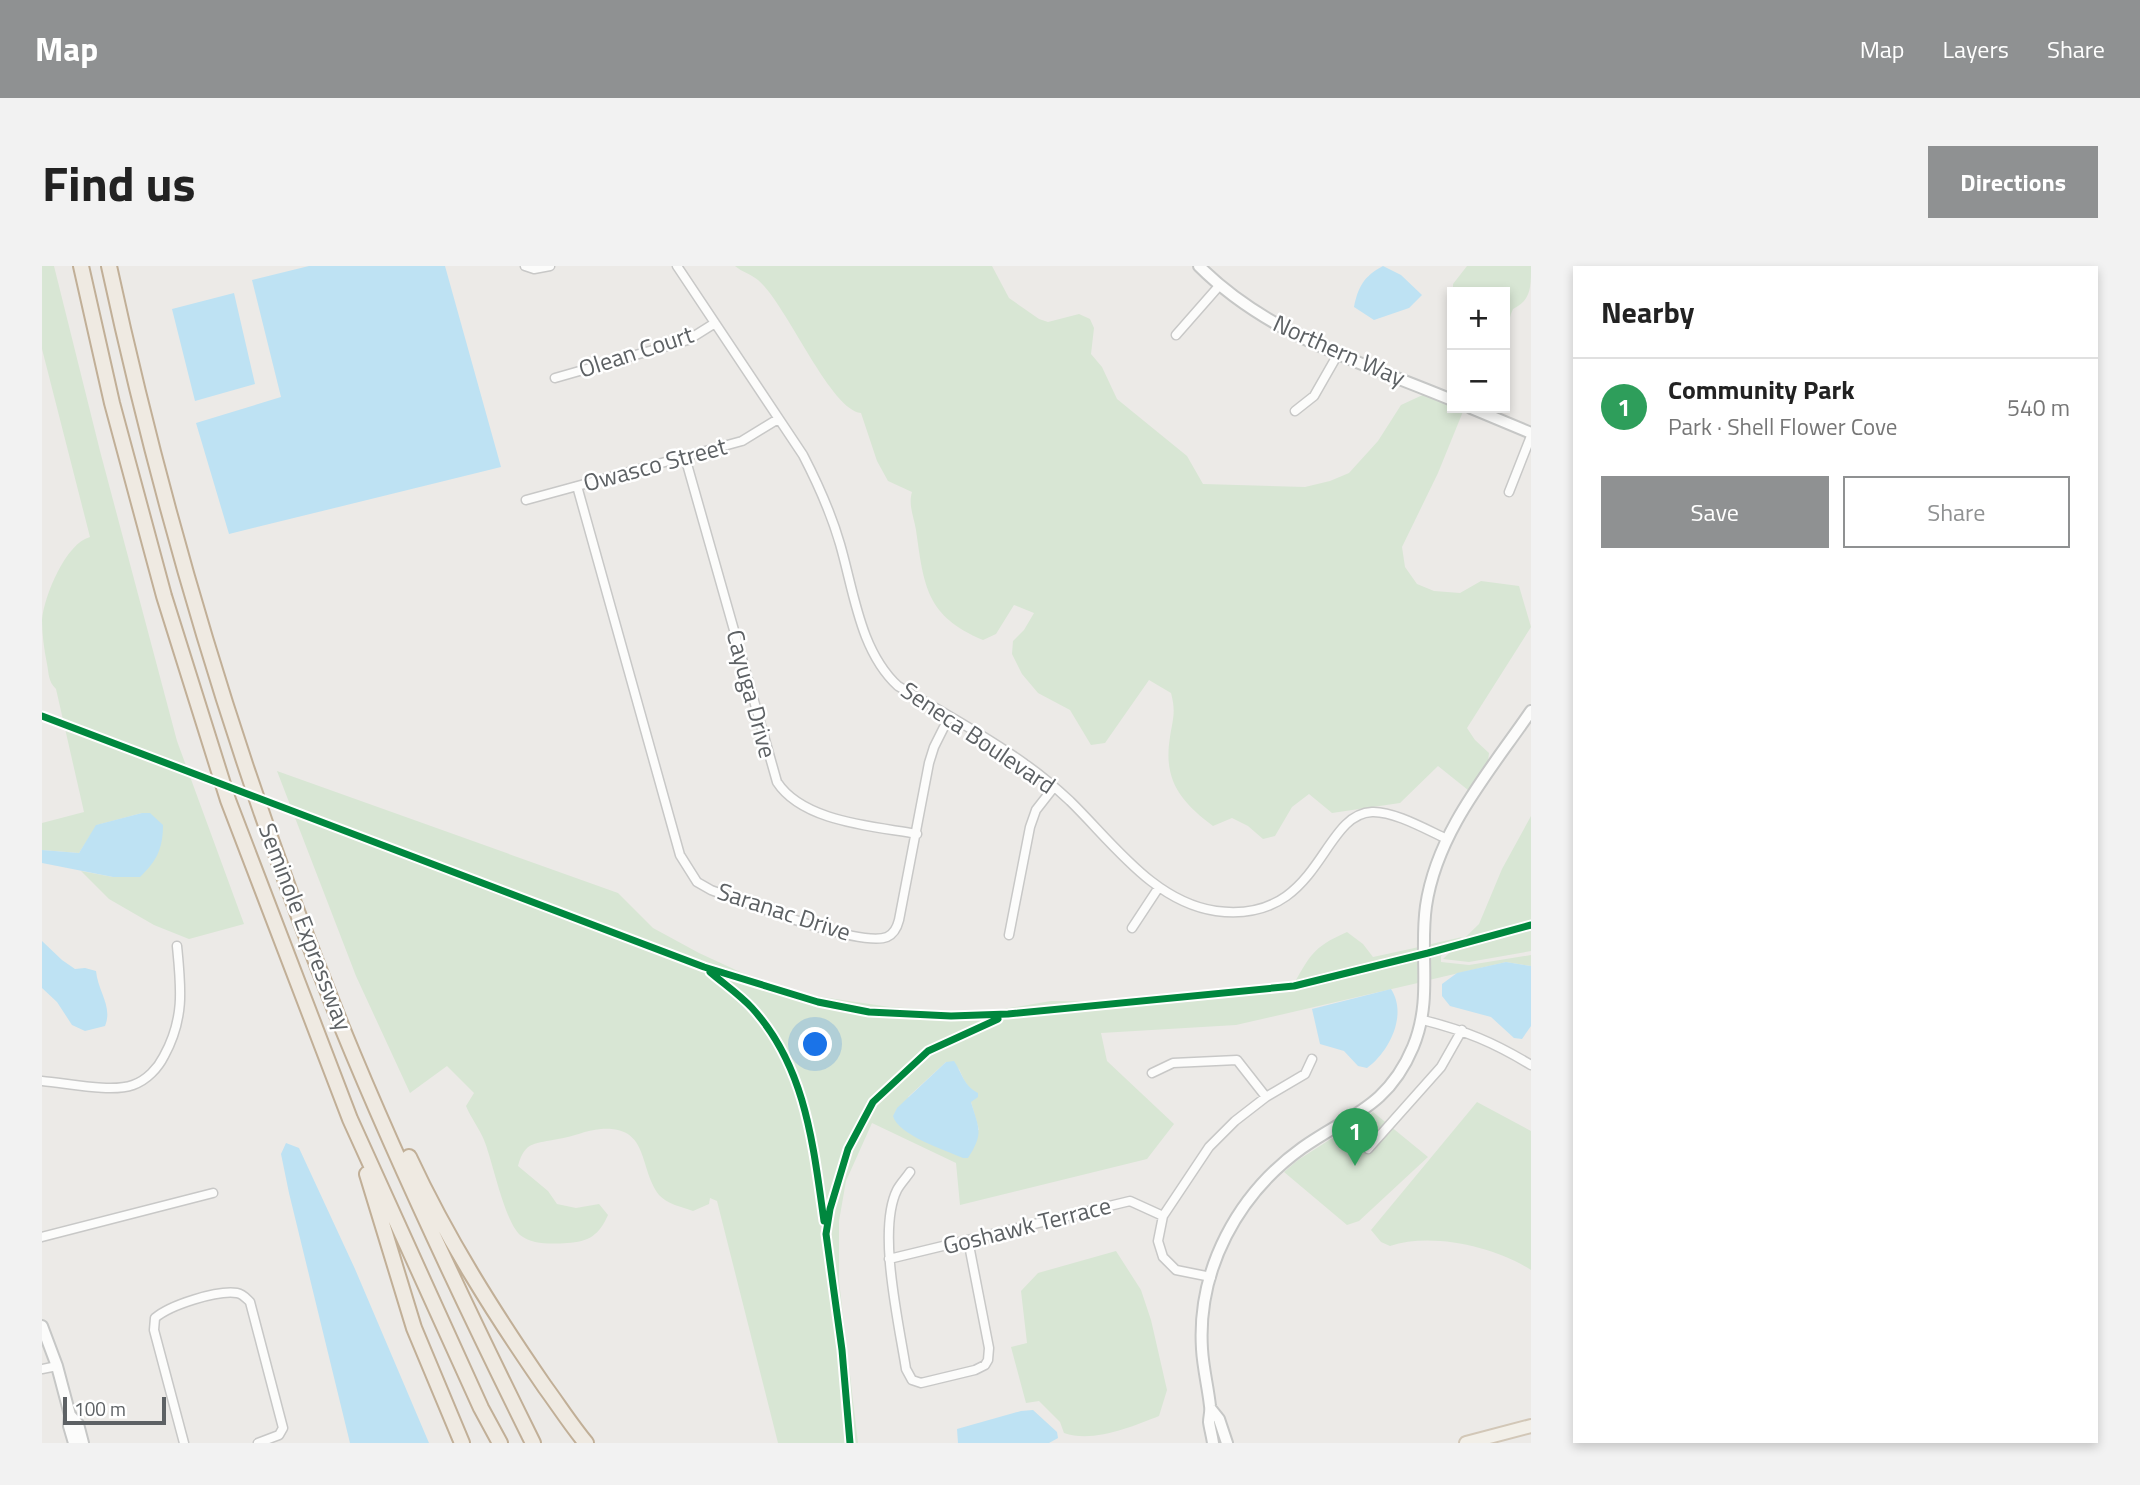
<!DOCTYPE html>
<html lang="en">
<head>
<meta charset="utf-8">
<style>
	body { margin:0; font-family:"Titillium Web",sans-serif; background:#f2f2f2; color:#222 }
	.controls { position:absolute; right:21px; top:21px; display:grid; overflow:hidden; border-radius:0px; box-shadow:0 4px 10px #0003 }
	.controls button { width:63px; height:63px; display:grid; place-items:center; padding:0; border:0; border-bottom:2px solid #e0e0e0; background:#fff; color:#222; font:35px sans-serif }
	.scale { position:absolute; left:21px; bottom:18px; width:103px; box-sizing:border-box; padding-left:7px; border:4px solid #5d6164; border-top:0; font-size:19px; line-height:24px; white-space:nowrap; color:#5d6164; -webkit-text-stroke:5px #fff; paint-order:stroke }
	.you { position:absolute; left:774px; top:779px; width:24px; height:24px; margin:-18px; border:5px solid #fff; border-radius:50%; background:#1a73e8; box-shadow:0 0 0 10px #1a73e833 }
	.badge { display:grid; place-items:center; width:46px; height:46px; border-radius:50%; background:#8f9192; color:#fff; font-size:23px; font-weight:700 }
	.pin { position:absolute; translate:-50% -58px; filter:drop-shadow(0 2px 4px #0008) }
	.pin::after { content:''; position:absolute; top:37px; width:24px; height:21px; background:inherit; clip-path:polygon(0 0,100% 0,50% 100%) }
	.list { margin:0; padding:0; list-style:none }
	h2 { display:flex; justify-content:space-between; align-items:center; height:91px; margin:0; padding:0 28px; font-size:30px }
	h2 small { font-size:23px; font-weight:400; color:#767676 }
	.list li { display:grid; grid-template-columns:46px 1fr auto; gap:21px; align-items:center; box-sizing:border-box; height:98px; padding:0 28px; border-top:2px solid #e0e0e0 }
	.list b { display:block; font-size:26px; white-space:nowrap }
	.list p { margin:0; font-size:23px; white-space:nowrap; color:#767676 }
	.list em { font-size:23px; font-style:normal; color:#767676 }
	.actions { display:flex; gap:14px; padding:21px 28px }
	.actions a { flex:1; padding:16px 0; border:2px solid #8f9192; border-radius:0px; text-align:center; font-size:24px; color:#8f9192 }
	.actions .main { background:#8f9192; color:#fff }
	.map { position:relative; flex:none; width:1489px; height:1177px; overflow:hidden; border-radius:0px }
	header { display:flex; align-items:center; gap:42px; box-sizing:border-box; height:98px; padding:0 35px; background:#8f9192; color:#fff }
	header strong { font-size:33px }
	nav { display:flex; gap:38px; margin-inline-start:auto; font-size:24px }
	.intro { display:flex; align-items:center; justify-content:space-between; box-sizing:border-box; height:168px; padding:0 42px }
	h1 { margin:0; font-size:49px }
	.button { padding:18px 32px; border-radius:0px; background:#8f9192; color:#fff; font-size:24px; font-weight:700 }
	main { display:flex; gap:42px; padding:0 42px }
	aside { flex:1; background:#fff; border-radius:0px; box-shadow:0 4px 10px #0003 }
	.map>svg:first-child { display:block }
	.green { fill:#d8e6d4; fill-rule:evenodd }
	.water { fill:#bee2f3 }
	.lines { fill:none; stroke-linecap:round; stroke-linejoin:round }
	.street-casing { stroke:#c8c8c7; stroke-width:11 }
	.secondary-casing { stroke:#c6c7c6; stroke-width:14 }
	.primary-casing { stroke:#d2c7b7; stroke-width:16 }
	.highway-casing { stroke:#c1af97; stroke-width:18 }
	.street { stroke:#fcfcfb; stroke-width:8 }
	.secondary { stroke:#fcfcfb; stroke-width:10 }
	.primary { stroke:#f2efe8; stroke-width:12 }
	.highway { stroke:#efeae2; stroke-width:14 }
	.cycleway-casing { stroke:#fff; stroke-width:11 }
	.cycleway { stroke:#00873e; stroke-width:7 }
	.labels { text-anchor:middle; stroke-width:5; stroke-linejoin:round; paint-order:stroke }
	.street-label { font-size:24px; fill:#5d6164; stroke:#fff }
</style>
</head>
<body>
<header>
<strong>Map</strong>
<nav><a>Map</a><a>Layers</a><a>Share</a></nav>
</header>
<div class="intro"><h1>Find us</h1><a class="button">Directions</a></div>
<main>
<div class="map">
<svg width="1489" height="1177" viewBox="0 0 1489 1177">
	<rect width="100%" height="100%" fill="#eceae7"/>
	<path class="green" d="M 0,0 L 12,0 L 58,185 L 135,475 L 202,658 L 147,673 L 112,659 L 67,633 L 39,605 L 71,611 L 108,547 L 100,547 L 55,559 L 37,587 L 0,584 L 0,557 L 42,546 L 14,423 C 6,415 7,408 5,398 C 2,383 0,368 0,354 C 2,330 24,277 48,271 L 0,83 Z
		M 693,0 L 950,0 L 967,32 L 997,53 L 1006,56 L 1037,48 L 1048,53 L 1052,62 L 1049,88 L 1060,101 L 1075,133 L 1145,190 L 1161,218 L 1263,221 L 1288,215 L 1307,207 L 1336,175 L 1359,139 L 1385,127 L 1410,138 L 1410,142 L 1422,143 L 1396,207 L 1360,281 L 1363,301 L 1375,318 L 1392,325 L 1418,327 L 1439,315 L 1477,320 L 1489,361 L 1425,462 L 1433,474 L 1447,487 C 1446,503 1439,514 1426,524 L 1396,500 L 1358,537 L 1290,547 L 1267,528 L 1250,541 L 1233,570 L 1221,573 L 1206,560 L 1190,552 L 1171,560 C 1138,535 1121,514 1128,471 C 1131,452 1134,446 1129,427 L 1107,414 L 1063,477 L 1049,479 L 1028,444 L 996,427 L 980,408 L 970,388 L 971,375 L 982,364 L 992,347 L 972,339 L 954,368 L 941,374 C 884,350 882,320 874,264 C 872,251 866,239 870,226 L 846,215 L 835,195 L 819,147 C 788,144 744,37 716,14 C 709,8 700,6 693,0 Z
		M 1425,0 L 1489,0 C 1489,22 1489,34 1471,43 C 1462,62 1472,76 1463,92 L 1463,26 L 1411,26 L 1411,18 Z
		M 235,505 L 576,627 L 611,662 L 657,687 L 709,711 L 773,730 L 848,741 L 938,747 L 1009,735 L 1122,736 L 1249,723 C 1268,690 1269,682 1305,666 L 1321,678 L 1331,691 L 1377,681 L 1380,716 L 1194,759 L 1059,767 L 1065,795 L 1132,858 L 1105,893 L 918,939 L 914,897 L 830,857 L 804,915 L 797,955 L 797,1015 L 816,1177 L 736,1177 L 675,935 L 668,932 L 667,938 L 651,945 C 640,941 625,938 617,929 C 596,901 608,860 559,863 C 544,864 531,871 516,873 C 494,878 483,874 476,900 L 506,925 L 515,938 L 534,942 L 557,938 L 566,949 C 557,969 547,976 525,977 C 511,978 490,979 478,969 C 462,954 451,896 442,874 C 437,862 429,852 424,840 L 432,827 L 405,800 L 368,827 L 314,710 ZM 904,796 L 917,803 L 922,814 L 928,823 L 929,836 L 937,864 L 866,831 Z
		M 1489,550 L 1489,685 L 1427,696 L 1401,693 L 1437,658 L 1460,603 Z
		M 1420,671 L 1399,690 L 1399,696 L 1427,699 L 1489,689 L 1489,700 L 1464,696 L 1387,714 L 1385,679 Z
		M 1435,836 L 1489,865 L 1489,1004 C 1453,981 1390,966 1348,980 L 1339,976 L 1329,964 Z
		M 1331,846 L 1386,891 L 1317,955 L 1305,959 L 1242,906 L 1256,894 Z
		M 1074,985 L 1099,1024 L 1109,1054 L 1125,1124 L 1117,1150 C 1089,1161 1051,1177 1022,1167 L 1018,1156 L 997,1135 L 984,1137 L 969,1081 L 985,1077 L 979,1025 L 996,1007 Z"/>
	<path class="water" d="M 267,0 L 403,0 L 459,201 L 187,268 L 154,157 L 239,131 L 210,14 Z
		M 1341,0 L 1359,9 L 1380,29 L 1367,42 L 1332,54 L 1312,41 C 1316,21 1322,10 1341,0 Z
		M 192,27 L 213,118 L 153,135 L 130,43 Z
		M 100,547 L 108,547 L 121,559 C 121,582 115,595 98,611 L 71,611 L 0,597 L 0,584 L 37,587 L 54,559 Z
		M 0,675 L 20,694 L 33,703 L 43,702 L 54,705 C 56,726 71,740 63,760 L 43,765 L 30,759 L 15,736 L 0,722 Z
		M 1464,696 L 1489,700 L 1489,760 L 1480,773 L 1472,772 L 1449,751 L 1408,740 L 1400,730 L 1400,718 L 1415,707 Z
		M 1349,723 C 1366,749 1347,786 1325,802 L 1316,800 L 1302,785 L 1278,778 L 1270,743 Z
		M 912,795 C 920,807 922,820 936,827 L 936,831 L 929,836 C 937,863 942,867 926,892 L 921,892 C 903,884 856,869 851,850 L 855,842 L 904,796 Z
		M 244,877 L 257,882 L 313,1003 L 387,1177 L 308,1177 L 247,927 L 239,888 Z
		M 991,1144 L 1015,1166 L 1016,1172 L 1007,1177 L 916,1177 L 915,1163 L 979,1145 Z"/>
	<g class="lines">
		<g class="street-casing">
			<path id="street" d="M 483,0 L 492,3 L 508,0
				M 635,0 L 761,189 C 776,218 789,247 798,278 C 812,326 818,385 856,420 C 898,445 943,469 983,498 C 999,509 1014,522 1028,535 C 1071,577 1112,636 1174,645 C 1279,659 1278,548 1330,546 C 1352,545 1385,564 1405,573
				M 1134,69 L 1177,20
				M 513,112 L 646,74 L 673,57
				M 1253,145 L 1272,130 L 1296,88
				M 643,191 L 735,516 C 761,556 831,560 875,568
				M 535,220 L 638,589 L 655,616 L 669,624 C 700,635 818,682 845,671 C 852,668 855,662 857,654 L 887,497 L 892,481 L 907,451
				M 1467,226 L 1489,170
				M 484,234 L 700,175 L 736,153
				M 1090,662 L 1117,621
				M 967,669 L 988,561 L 994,544 L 1012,521
				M 1381,754 C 1424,765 1451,776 1489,799
				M 1110,807 L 1131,797 L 1195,794 L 1224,831
				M 0,815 C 25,817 69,827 91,819 C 105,814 116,802 122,790 C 143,752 139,721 135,680
				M 1326,883 L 1399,801 L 1420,764
				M 868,906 C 864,912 858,918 855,924 C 835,964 857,1058 864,1103 L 870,1114 L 879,1117 L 933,1104 L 943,1099 L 946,1094 L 947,1082 L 926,974
				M 0,971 L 171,927
				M 847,993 L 1088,935 L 1121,950
				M 1169,1011 L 1134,1004 L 1121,991 L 1116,975 L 1121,950 L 1167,881 L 1193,855 L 1224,831 L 1263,808 L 1270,793
				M 0,1103 L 15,1100
				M 142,1177 L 112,1064 L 113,1052 C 128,1039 175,1024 195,1027 C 201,1028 204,1032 208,1036 L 241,1162 L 237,1169 L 216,1177"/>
		</g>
		<g class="secondary-casing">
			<path id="secondary" d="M 1157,0 C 1227,70 1321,97 1410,134
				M 1429,142 L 1489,167
				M 0,1060 L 15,1100 L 28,1149 L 27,1160 L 32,1177
				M 1169,1143 L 1177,1153 L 1185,1177
				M 28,1149 L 36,1158 L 41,1177
				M 1171,1177 C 1170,1170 1168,1163 1167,1156 C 1167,1151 1169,1146 1168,1140 C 1166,1121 1161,1102 1160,1083 C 1155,1003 1196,928 1260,882 C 1307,849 1346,841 1371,781 C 1391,733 1377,689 1384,640 C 1395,565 1448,505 1489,445"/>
		</g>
		<g class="primary-casing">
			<path id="primary" d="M 1424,1177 L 1489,1160"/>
		</g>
		<g class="highway-casing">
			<path id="highway" d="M 39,0 L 70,137 L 122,330 L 186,534 L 308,853 L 439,1142 L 458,1177
				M 67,0 C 123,258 200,514 299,759 C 357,901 423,1040 491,1177
				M 367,891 C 405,973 452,1047 503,1121 C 517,1140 529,1159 544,1177
				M 325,908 L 372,1062 L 420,1177"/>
		</g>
		<use href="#street" class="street"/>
		<use href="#secondary" class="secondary"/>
		<use href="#primary" class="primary"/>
		<use href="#highway" class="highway"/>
		<g class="cycleway-casing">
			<path id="cycleway" d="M 0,450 L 662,701 L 776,736 L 827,746 L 909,750 L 966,748 L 1252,720 L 1386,687 L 1489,659
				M 668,706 C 682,718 698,729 710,742 C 764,801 771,879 782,955
				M 808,1177 L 800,1084 L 784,968 L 788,943 L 806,883 L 831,836 L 886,785 L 956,753"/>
		</g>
		<use href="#cycleway" class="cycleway"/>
	</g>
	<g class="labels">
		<g class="street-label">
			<text transform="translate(1297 85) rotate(24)" y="8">Northern Way</text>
			<text transform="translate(594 86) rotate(-18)" y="8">Olean Court</text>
			<text transform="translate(613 199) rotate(-15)" y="8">Owasco Street</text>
			<text transform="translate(709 428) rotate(75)" y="8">Cayuga Drive</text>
			<text transform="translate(936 472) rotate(34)" y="8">Seneca Boulevard</text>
			<text transform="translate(742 646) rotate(18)" y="8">Saranac Drive</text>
			<text transform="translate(263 661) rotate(69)" y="8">Seminole Expressway</text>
			<text transform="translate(985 960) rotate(-14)" y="8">Goshawk Terrace</text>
		</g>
	</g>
</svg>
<div class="controls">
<button>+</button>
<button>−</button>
</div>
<div class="scale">100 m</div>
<div class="you"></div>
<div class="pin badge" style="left:1313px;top:900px;background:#2e9e5b">1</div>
</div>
<aside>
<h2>Nearby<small></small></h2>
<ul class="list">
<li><span class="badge" style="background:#2e9e5b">1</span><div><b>Community Park</b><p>Park · Shell Flower Cove</p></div><em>540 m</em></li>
</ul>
<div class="actions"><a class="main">Save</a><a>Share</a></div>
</aside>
</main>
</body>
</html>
